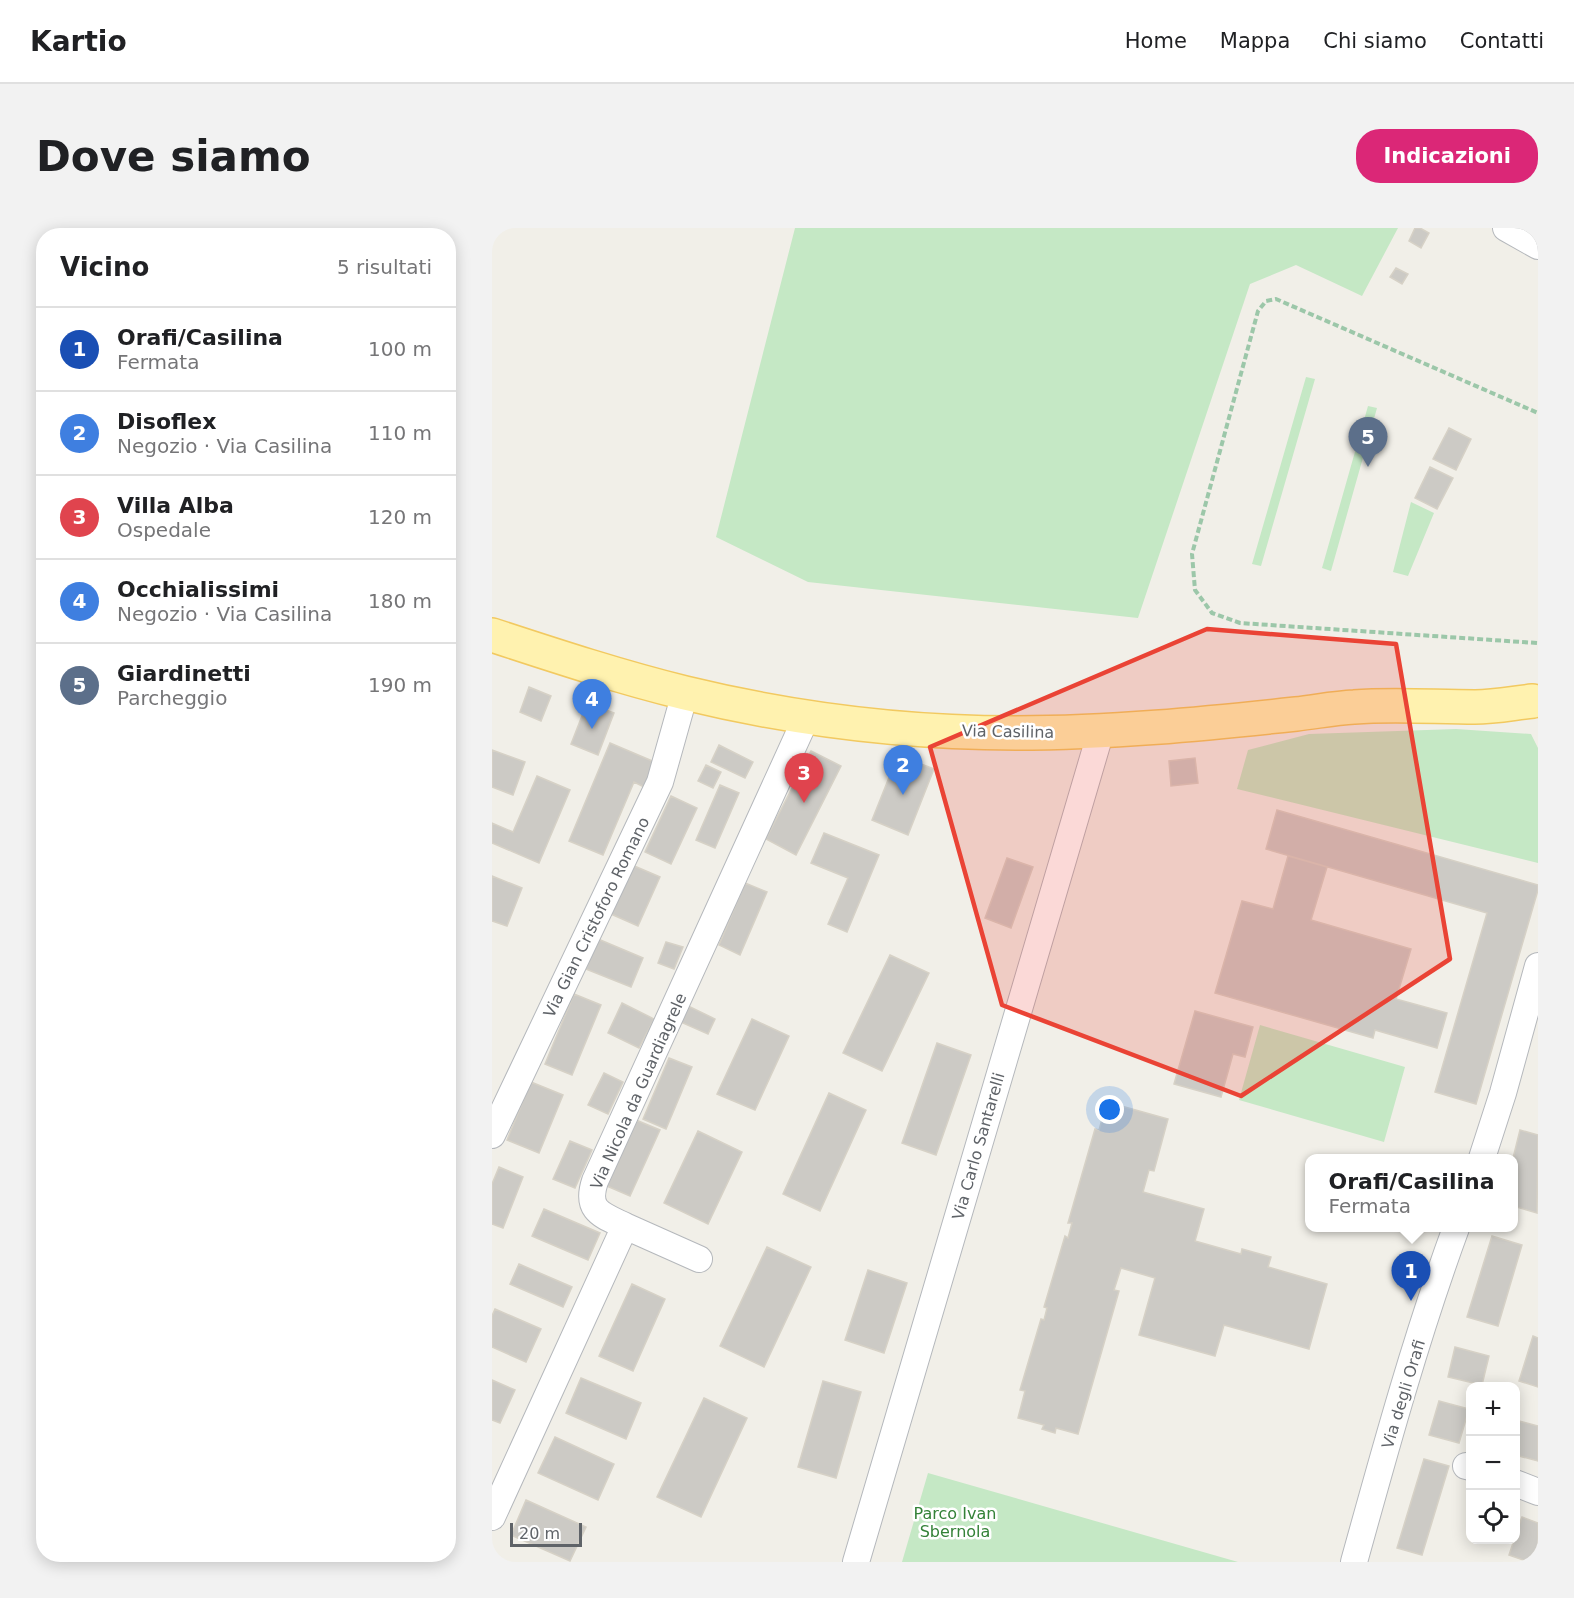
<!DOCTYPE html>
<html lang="it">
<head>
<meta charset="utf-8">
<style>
	body { margin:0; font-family:"DejaVu Sans",sans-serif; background:#f2f2f2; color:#202124 }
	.controls { position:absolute; right:18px; bottom:18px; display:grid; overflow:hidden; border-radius:12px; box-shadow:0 3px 15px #0003 }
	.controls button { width:54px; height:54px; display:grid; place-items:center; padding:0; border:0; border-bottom:2px solid #e0e0e0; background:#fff; color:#202124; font:30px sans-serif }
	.scale { position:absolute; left:18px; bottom:15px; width:72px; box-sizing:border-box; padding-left:6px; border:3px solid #5f6368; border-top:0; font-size:16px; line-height:21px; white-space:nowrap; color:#5f6368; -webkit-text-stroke:4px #fff; paint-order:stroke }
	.you { position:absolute; left:618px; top:882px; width:21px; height:21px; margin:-15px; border:4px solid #fff; border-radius:50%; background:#1a73e8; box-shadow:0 0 0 9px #1a73e833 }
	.badge { display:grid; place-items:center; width:39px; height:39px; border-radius:50%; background:#db2777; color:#fff; font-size:20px; font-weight:700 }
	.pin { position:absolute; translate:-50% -50px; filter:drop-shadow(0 2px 3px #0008) }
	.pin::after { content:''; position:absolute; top:32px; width:21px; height:18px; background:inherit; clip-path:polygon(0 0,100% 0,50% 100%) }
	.popup { position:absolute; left:813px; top:926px; width:213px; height:78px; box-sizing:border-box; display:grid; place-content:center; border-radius:12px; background:#fff; filter:drop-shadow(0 2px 4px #0005); font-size:20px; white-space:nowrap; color:#757577 }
	.popup b { font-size:22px; color:#202124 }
	.popup::after { content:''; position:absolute; left:50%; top:100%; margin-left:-12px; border:12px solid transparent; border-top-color:#fff }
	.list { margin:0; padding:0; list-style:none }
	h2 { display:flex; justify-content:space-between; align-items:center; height:78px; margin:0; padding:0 24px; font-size:26px }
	h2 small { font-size:20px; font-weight:400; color:#757577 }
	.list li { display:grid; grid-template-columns:39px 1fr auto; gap:18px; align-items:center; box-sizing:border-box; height:84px; padding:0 24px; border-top:2px solid #e0e0e0 }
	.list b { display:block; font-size:22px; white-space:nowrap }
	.list p { margin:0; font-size:20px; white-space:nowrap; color:#757577 }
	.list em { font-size:20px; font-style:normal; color:#757577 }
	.icon { flex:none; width:33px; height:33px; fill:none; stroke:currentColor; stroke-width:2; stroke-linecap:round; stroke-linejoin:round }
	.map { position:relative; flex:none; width:1046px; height:1334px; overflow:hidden; border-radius:24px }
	header { display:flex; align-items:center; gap:36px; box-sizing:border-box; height:84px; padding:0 30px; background:#fff; border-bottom:2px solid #e0e0e0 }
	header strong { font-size:28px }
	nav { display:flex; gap:33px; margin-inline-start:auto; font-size:21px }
	.intro { display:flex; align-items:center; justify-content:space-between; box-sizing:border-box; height:144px; padding:0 36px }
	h1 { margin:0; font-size:42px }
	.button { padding:15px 27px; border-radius:24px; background:#db2777; color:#fff; font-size:21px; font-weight:700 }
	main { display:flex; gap:36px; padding:0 36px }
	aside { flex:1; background:#fff; border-radius:24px; box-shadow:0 3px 15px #0003 }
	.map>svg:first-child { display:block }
	.green { fill:#c5e8c5 }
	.building { fill:#cccac5; stroke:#d6d1c6; stroke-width:1.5 }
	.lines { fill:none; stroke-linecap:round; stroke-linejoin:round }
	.minor-casing { stroke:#b5b8bc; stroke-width:28 }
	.major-casing { stroke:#f2c960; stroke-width:36 }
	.path { stroke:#9cc7a9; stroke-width:4; stroke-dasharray:6 3; stroke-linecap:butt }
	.minor { stroke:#fff; stroke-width:26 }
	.major { stroke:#fff2af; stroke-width:33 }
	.marked { fill:#ea4335; fill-opacity:0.2; stroke:#ea4335; stroke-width:4.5; stroke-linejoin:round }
	.labels { text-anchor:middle; stroke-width:5; stroke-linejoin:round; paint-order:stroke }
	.street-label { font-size:16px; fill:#5f6368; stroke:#fff }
	.park-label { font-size:16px; fill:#348238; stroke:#fff }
</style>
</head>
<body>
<header>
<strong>Kartio</strong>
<nav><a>Home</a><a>Mappa</a><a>Chi siamo</a><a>Contatti</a></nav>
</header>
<div class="intro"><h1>Dove siamo</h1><a class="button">Indicazioni</a></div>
<main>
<aside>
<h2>Vicino<small>5 risultati</small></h2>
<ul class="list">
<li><span class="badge" style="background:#1a4fb4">1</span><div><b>Orafi/Casilina</b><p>Fermata</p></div><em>100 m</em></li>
<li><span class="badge" style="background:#3f7fe0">2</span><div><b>Disoflex</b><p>Negozio · Via Casilina</p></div><em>110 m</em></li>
<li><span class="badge" style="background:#e0444e">3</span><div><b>Villa Alba</b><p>Ospedale</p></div><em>120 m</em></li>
<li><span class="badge" style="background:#3f7fe0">4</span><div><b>Occhialissimi</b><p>Negozio · Via Casilina</p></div><em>180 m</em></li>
<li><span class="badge" style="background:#5c6f8a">5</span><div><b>Giardinetti</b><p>Parcheggio</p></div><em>190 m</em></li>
</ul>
</aside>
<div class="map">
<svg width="1046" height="1334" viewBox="0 0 1046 1334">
	<rect width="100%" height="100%" fill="#f1efe8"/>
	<path class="green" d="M 303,0 L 906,0 L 870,68 L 804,37 L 758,56 L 646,390 L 316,354 L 224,309 Z
		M 814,149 L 823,151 L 769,338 L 760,336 Z
		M 876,178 L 885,180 L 839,343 L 830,340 Z
		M 919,274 L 942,285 L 916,348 L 901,344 Z
		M 964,501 L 1039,506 L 1046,520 L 1046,635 L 745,561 L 756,522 L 817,506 Z
		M 768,797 L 913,839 L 892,914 L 747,872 Z
		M 436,1245 L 746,1334 L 410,1334 Z"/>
	<path class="building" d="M 923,0 L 928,0 L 937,5 L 929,20 L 917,13 Z
		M 904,40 L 916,46 L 910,56 L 898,49 Z
		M 957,200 L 979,211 L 964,242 L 941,231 Z
		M 938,239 L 961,250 L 945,281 L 923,270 Z
		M 37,459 L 59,468 L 49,493 L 28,484 Z
		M 95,475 L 122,485 L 106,527 L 79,516 Z
		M 118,515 L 165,535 L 154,560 L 142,554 L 111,627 L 77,613 Z
		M 227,517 L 261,534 L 253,550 L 219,534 Z
		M 0,522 L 33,534 L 21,567 L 0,559 Z
		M 319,523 L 349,538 L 304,627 L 274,611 Z
		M 406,527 L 442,541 L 416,607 L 380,592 Z
		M 703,530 L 706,555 L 679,558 L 677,533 Z
		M 214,537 L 229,544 L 221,560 L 206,553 Z
		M 45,548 L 78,562 L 47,635 L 0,615 L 0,595 L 21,604 Z
		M 228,557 L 247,565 L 223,620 L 204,612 Z
		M 179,568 L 205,580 L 179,636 L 153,624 Z
		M 785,582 L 1046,657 L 1046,662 L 984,876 L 943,864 L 995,685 L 774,621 Z
		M 332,605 L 387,627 L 355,704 L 336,696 L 356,650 L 319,635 Z
		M 796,628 L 835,639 L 819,692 L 919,721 L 904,771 L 955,785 L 945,820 L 883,802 L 881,810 L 723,765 L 750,673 L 781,681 Z
		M 515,630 L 541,639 L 519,700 L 493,690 Z
		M 140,637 L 168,649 L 146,698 L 119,686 Z
		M 0,648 L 30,660 L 15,698 L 0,693 Z
		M 253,655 L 275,664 L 248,727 L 227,717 Z
		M 106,711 L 151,730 L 139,759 L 94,741 Z
		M 174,714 L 191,719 L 182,741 L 166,735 Z
		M 398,727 L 437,745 L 390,843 L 351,825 Z
		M 82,766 L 109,777 L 80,847 L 53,836 Z
		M 130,775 L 162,791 L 147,820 L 116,805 Z
		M 192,776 L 223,791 L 216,806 L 184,792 Z
		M 703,783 L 761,799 L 753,829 L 741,826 L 729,869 L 682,856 Z
		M 260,791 L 297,808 L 263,882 L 225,866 Z
		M 445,815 L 479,827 L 444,927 L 410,915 Z
		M 177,830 L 200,839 L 174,901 L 151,891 Z
		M 112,845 L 131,854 L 116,886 L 96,877 Z
		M 39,854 L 71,867 L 47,925 L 15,912 Z
		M 337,865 L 374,882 L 328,983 L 291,966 Z
		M 615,874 L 676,891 L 662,943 L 657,942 L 651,964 L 712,981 L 703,1013 L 749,1026 L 750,1021 L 779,1029 L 776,1039 L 835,1056 L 817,1121 L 732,1097 L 723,1128 L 647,1107 L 663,1050 L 629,1040 L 622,1062 L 627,1063 L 586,1206 L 564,1200 L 563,1205 L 550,1201 L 552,1197 L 526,1190 L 533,1163 L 528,1162 L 549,1091 L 552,1092 L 555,1080 L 552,1079 L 573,1008 L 576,1010 L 580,995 L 576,995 L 603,901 L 607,902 Z
		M 144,892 L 168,902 L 138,968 L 115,958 Z
		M 1028,902 L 1046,907 L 1045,985 L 1021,978 L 1021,930 Z
		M 206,903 L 250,924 L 216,996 L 172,975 Z
		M 78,913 L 100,922 L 83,960 L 61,951 Z
		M 7,939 L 31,949 L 11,1000 L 0,996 L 0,956 Z
		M 52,981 L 108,1005 L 96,1032 L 40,1008 Z
		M 1000,1008 L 1030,1017 L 1006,1098 L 975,1089 Z
		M 275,1019 L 319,1039 L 272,1139 L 228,1118 Z
		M 27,1036 L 80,1059 L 71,1079 L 18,1056 Z
		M 376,1042 L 415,1055 L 392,1125 L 353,1112 Z
		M 140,1056 L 173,1071 L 141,1143 L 107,1128 Z
		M 3,1081 L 49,1101 L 34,1134 L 0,1119 L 0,1088 Z
		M 1041,1108 L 1046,1110 L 1046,1159 L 1027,1153 Z
		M 963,1119 L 997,1128 L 990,1157 L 956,1149 Z
		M 89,1150 L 149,1175 L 134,1211 L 74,1185 Z
		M 0,1152 L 23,1162 L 8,1195 L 0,1192 Z
		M 331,1153 L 369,1164 L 344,1250 L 306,1239 Z
		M 212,1170 L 255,1190 L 209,1289 L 165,1269 Z
		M 947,1173 L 977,1181 L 967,1215 L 937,1207 Z
		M 1023,1192 L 1046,1198 L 1046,1233 L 1023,1227 Z
		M 63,1209 L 122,1236 L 106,1272 L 46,1245 Z
		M 932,1231 L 957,1238 L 930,1327 L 905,1320 Z
		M 34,1272 L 94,1299 L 78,1333 L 19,1307 Z
		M 1030,1289 L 1046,1295 L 1046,1334 L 1037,1334 L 1017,1327 L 1022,1312 L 1023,1312 L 1023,1307 Z"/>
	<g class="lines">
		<g class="minor-casing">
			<path id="minor" d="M 1014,0 L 1046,18
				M 0,907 L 168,554 L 193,465
				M 990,930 L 1011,865 L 1046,738
				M 133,998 L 207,1031
				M 974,1238 L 978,1239
				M 1023,1255 L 1046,1264
				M 0,1289 L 133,998 C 110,987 93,983 103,953 L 315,488
				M 364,1334 L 609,503
				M 862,1334 C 893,1222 924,1109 964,1000"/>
		</g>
		<g class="major-casing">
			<path id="major" d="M 0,407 C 64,428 128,449 193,465 C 300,491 413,505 524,505 C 617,505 711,496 804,486 C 823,484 842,480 862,479 C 902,476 943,479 983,479 C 1003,479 1022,475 1041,473"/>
		</g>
		<path class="path" d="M 1045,415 L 748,395 L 720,385 L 703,362 L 700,326 L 766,83 L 774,73 L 784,71 L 1046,185"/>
		<use href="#minor" class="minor"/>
		<use href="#major" class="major"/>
	</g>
	<path class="marked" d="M 715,401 L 904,416 L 958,731 L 749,868 L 510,777 L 438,519 Z"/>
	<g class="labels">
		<g class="street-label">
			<text transform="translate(516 503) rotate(1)" y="6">Via Casilina</text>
			<text transform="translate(104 689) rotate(-64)" y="6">Via Gian Cristoforo Romano</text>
			<text transform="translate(146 863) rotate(-66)" y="6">Via Nicola da Guardiagrele</text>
			<text transform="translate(486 918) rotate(-74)" y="6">Via Carlo Santarelli</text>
			<text transform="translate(911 1166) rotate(-73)" y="6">Via degli Orafi</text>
		</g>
		<g class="park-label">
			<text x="463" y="1291">Parco Ivan<tspan x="463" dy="18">Sbernola</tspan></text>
		</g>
	</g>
</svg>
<div class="controls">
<button>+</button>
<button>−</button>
<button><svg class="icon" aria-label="locate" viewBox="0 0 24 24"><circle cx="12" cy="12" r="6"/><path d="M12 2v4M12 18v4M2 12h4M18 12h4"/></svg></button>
</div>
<div class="scale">20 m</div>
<div class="you"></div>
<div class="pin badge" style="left:919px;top:1073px;background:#1a4fb4">1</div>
<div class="popup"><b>Orafi/Casilina</b>Fermata</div>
<div class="pin badge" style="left:411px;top:567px;background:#3f7fe0">2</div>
<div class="pin badge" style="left:312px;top:575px;background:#e0444e">3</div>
<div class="pin badge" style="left:100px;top:501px;background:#3f7fe0">4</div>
<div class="pin badge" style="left:876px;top:239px;background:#5c6f8a">5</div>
</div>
</main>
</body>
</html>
